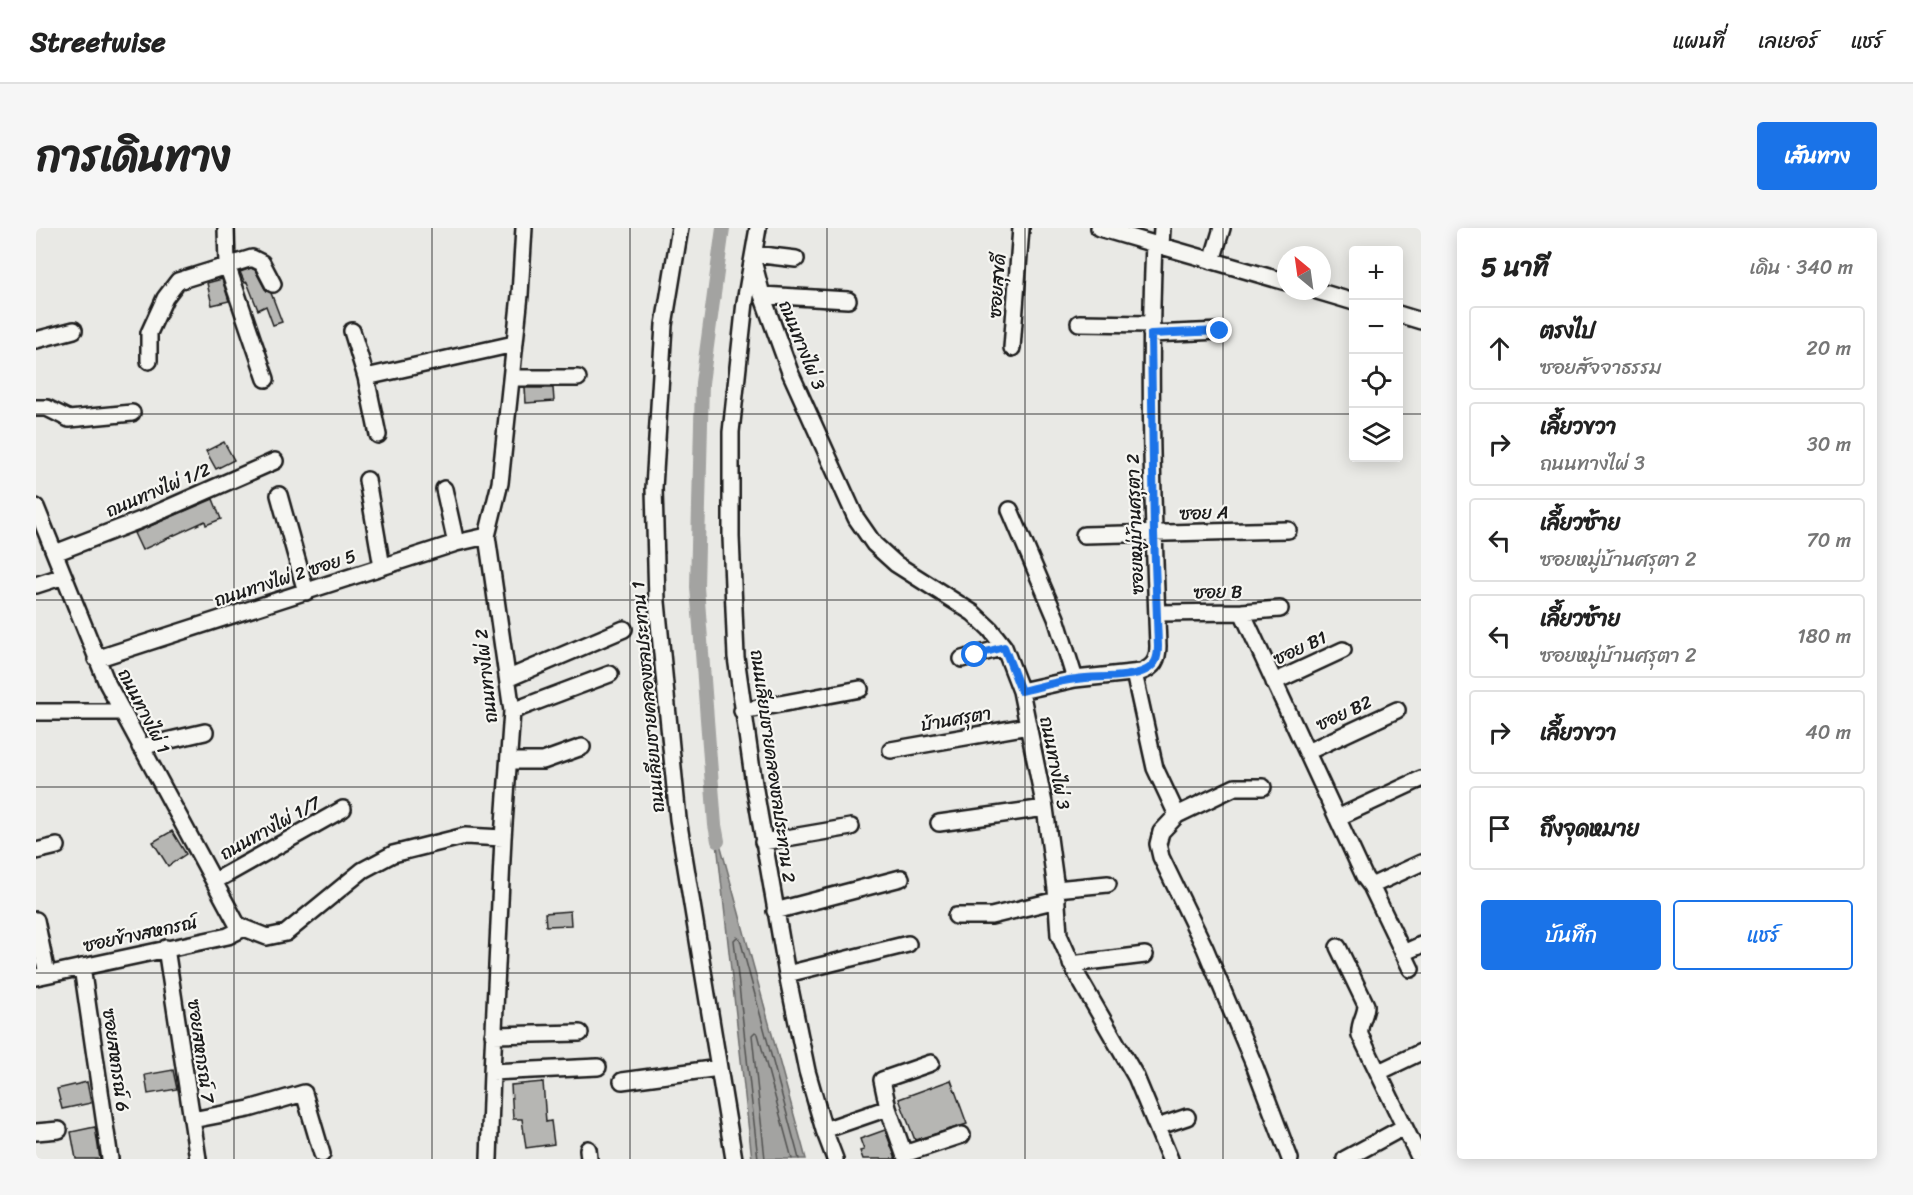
<!DOCTYPE html>
<html lang="th">
<head>
<meta charset="utf-8">
<style>
	body { margin:0; font-family:Sriracha,"Playpen Sans Thai",sans-serif; background:#f6f6f6; color:#222 }
	.controls { position:absolute; right:18px; top:18px; display:grid; overflow:hidden; border-radius:6px; box-shadow:0 3px 15px #0003 }
	.controls button { width:54px; height:54px; display:grid; place-items:center; padding:0; border:0; border-bottom:2px solid #e0e0e0; background:#fff; color:#222; font:30px sans-serif }
	.compass { position:absolute; left:1241px; top:18px; width:54px; height:54px; border-radius:50%; background:#fff; box-shadow:0 3px 15px #0003; rotate:331deg }
	.stop { position:absolute; width:18px; height:18px; margin:-14px; border:4px solid #1a73e8; border-radius:50%; background:#fff }
	.stop.end { background:#1a73e8; border-color:#fff; box-shadow:0 2px 6px #0008 }
	.list { margin:0; padding:0; list-style:none }
	h2 { display:flex; justify-content:space-between; align-items:center; height:78px; margin:0; padding:0 24px; font-size:26px }
	h2 small { font-size:20px; font-weight:400; color:#767676 }
	.list li { display:grid; grid-template-columns:39px 1fr auto; gap:18px; align-items:center; box-sizing:border-box; height:84px; margin:0 12px 12px; padding:0 12px; border:2px solid #e0e0e0; border-radius:6px }
	.list b { display:block; font-size:22px; white-space:nowrap }
	.list p { margin:0; font-size:20px; white-space:nowrap; color:#767676 }
	.list em { font-size:20px; font-style:normal; color:#767676 }
	.actions { display:flex; gap:12px; padding:18px 24px }
	.actions a { flex:1; padding:14px 0; border:2px solid #1a73e8; border-radius:6px; text-align:center; font-size:21px; color:#1a73e8 }
	.actions .main { background:#1a73e8; color:#fff }
	.icon { flex:none; width:33px; height:33px; fill:none; stroke:currentColor; stroke-width:2; stroke-linecap:round; stroke-linejoin:round }
	.map { position:relative; flex:none; width:1385px; height:931px; overflow:hidden; border-radius:6px }
	header { display:flex; align-items:center; gap:36px; box-sizing:border-box; height:84px; padding:0 30px; background:#fff; border-bottom:2px solid #e0e0e0 }
	header strong { font-size:28px }
	nav { display:flex; gap:33px; margin-inline-start:auto; font-size:21px }
	.intro { display:flex; align-items:center; justify-content:space-between; box-sizing:border-box; height:144px; padding:0 36px }
	h1 { margin:0; font-size:42px }
	.button { padding:15px 27px; border-radius:6px; background:#1a73e8; color:#fff; font-size:21px; font-weight:700 }
	main { display:flex; gap:36px; padding:0 36px }
	aside { flex:1; background:#fff; border-radius:6px; box-shadow:0 3px 15px #0003 }
	.map>svg:first-child { display:block }
	.water { fill:#a3a3a1; stroke:#6d6d6c; stroke-width:1.5 }
	.lines { fill:none; stroke-linecap:round; stroke-linejoin:round }
	.shore { stroke:#525251; stroke-width:1.5 }
	.canal { stroke:#a3a3a1; stroke-width:14 }
	.building { fill:#b6b6b3; stroke:#1c1c1c; stroke-width:1.5 }
	.minor-casing { stroke:#1c1c1c; stroke-width:20 }
	.minor { stroke:#f6f6f2; stroke-width:15 }
	.route { stroke:#1a73e8; stroke-width:8 }
	.grid { fill:none; stroke:#1c1c1c; stroke-width:1.5; stroke-opacity:0.55 }
	.labels { text-anchor:middle; stroke-width:4.5; stroke-linejoin:round; paint-order:stroke }
	.street-label { font-size:18px; fill:#1c1c1c; stroke:#f6f6f2 }
</style>
</head>
<body>
<header>
<strong>Streetwise</strong>
<nav><a>แผนที่</a><a>เลเยอร์</a><a>แชร์</a></nav>
</header>
<div class="intro"><h1>การเดินทาง</h1><a class="button">เส้นทาง</a></div>
<main>
<div class="map">
<svg width="1385" height="931" viewBox="0 0 1385 931">
	<rect width="100%" height="100%" fill="#e9e9e5"/>
	<filter id="ink" filterUnits="userSpaceOnUse"><feTurbulence type="fractalNoise" baseFrequency=".0167" numOctaves="2"/><feDisplacementMap in="SourceGraphic" scale="12" xChannelSelector="R" yChannelSelector="G"/><feConvolveMatrix kernelMatrix="1 2 1 2 8 2 1 2 1" color-interpolation-filters="sRGB"/></filter>
	<g filter="url(#ink)">
		<path class="water" d="M 679,597 L 770,931 L 716,931 Z"/>
		<g class="lines">
			<path class="shore" d="M 722,931 L 698,712 L 701,709 L 704,711 L 763,931
				M 729,931 L 716,807 L 719,804 L 722,806 L 756,931"/>
			<path class="canal" d="M 682,613 L 679,597 L 661,359 L 666,155 L 687,0"/>
		</g>
		<path class="building" d="M 215,40 L 219,42 L 229,61 L 235,65 L 246,94 L 237,97 L 230,78 L 222,82 L 211,54 L 209,55 L 204,44 Z
			M 186,51 L 193,73 L 176,77 L 171,55 Z
			M 489,160 L 517,160 L 518,173 L 490,175 Z
			M 188,214 L 198,232 L 180,241 L 170,223 Z
			M 177,271 L 185,291 L 170,297 L 169,293 L 106,322 L 98,305 Z
			M 136,603 L 150,626 L 132,638 L 117,614 Z
			M 534,683 L 535,697 L 510,698 L 509,685 Z
			M 137,842 L 141,861 L 112,866 L 109,847 Z
			M 915,852 L 931,896 L 879,912 L 863,871 Z
			M 51,854 L 55,875 L 26,881 L 21,861 Z
			M 507,854 L 510,894 L 515,893 L 518,916 L 490,920 L 486,891 L 477,891 L 475,857 Z
			M 59,899 L 64,931 L 40,931 L 35,904 Z
			M 849,902 L 860,931 L 827,931 L 824,923 L 828,922 L 824,911 Z"/>
		<g class="lines">
			<g class="minor-casing">
				<path id="minor" d="M 190,0 L 191,37 L 230,151
					M 644,0 L 628,97 L 618,260 L 621,374 L 642,591 L 698,931
					M 722,0 L 709,74 L 695,204 L 695,309 L 700,429 L 718,556 L 751,746 L 771,843 L 788,902 L 799,931
					M 1063,0 L 1250,54
					M 1125,18 L 1126,0
					M 718,26 L 760,31
					M 717,33 L 726,67 L 754,144 L 820,290 L 838,316 L 860,336 L 937,385 L 954,401 L 968,419 L 985,463 L 1009,580 L 1020,661 L 1023,707 L 1040,745 L 1100,849 L 1134,931
					M 1176,33 L 1186,0
					M 1281,63 L 1318,74
					M 726,67 L 812,72
					M 1362,86 L 1385,93
					M 1043,95 L 1114,96
					M 316,103 L 330,149 L 342,207
					M 1115,106 L 1184,103
					M 0,112 L 38,102
					M 976,120 L 985,0
					M 113,133 L 113,105 L 129,70 L 142,53 L 216,30 L 226,35 L 237,56
					M 330,149 L 478,116
					M 476,150 L 542,150
					M 0,180 L 11,180 L 33,191 L 96,185
					M 331,252 L 346,339
					M 408,261 L 420,315
					M 243,267 L 270,364
					M 0,279 L 71,455 L 201,696 L 208,700 L 192,708 L 0,749
					M 974,282 L 1020,390 L 1039,451
					M 1048,307 L 1252,302
					M 19,325 L 107,291 L 239,233
					M 0,357 L 28,348
					M 1206,384 L 1329,650 L 1335,658 L 1375,741
					M 1121,385 L 1206,384 L 1244,381
					M 60,431 L 420,315 L 451,308
					M 926,431 L 968,419
					M 1098,445 L 1119,540 L 1141,587
					M 473,450 L 588,401
					M 1238,454 L 1307,422
					M 985,463 L 1039,451 L 1105,444 C 1118,439 1122,432 1122,418 C 1117,284 1112,150 1118,16
					M 476,483 L 574,446
					M 706,483 L 824,461
					M 0,484 L 86,484
					M 104,519 L 169,504
					M 855,522 L 992,498
					M 1271,524 L 1361,482
					M 474,533 L 507,533 L 546,519
					M 1227,559 L 1199,559 L 1141,587 L 1125,604 L 1122,616 L 1125,629 L 1169,720 L 1219,839 L 1254,931
					M 1301,590 L 1385,551
					M 903,595 L 1009,580
					M 727,614 L 815,599
					M 0,623 L 21,618
					M 179,653 L 307,581
					M 1335,658 L 1385,635
					M 1020,661 L 1072,656
					M 739,683 L 865,650
					M 920,688 L 955,688 L 1021,672
					M 0,692 L 11,746
					M 208,700 L 231,709 L 250,705 L 327,642 L 357,626 L 429,608 L 467,610
					M 1302,719 L 1330,777 C 1330,788 1322,796 1324,807 L 1384,931
					M 130,720 L 162,931
					M 1367,725 L 1385,717
					M 1035,736 L 1109,727
					M 46,739 L 74,931
					M 751,746 L 872,716
					M 457,807 L 544,805
					M 895,835 L 846,852 L 852,880 L 868,926 L 926,907
					M 456,844 L 562,839
					M 1343,844 L 1385,824
					M 586,853 L 683,840
					M 156,892 L 213,881 L 268,865 L 286,926
					M 1121,899 L 1151,889
					M 788,902 L 852,880
					M 0,904 L 23,902
					M 552,921 L 553,931
					M 453,931 L 456,844 L 467,610 L 476,483 L 451,308 L 464,255 L 484,67 L 488,0
					M 1309,931 L 1368,899"/>
			</g>
			<use href="#minor" class="minor"/>
		</g>
	</g>
	<g class="lines" filter="url(#ink)">
		<path class="route" d="M 939,427 L 968,419 L 985,463 C 1003,459 1022,453 1040,451 C 1061,448 1093,451 1110,442 C 1120,437 1122,429 1122,418 L 1118,306 L 1115,106 L 1184,103"/>
	</g>
	<path class="grid" d="M 198,0 L 198,931M 396,0 L 396,931M 594,0 L 594,931M 791,0 L 791,931M 989,0 L 989,931M 1187,0 L 1187,931M 0,186 L 1318,186M 1362,186 L 1385,186M 0,372 L 1385,372M 0,559 L 1385,559M 0,745 L 1385,745"/>
	<g class="labels">
		<g class="street-label">
			<text transform="translate(961 58) rotate(-86)" y="6">ซอยสุขดี</text>
			<text transform="translate(766 117) rotate(68)" y="6">ถนนทางไผ่ 3</text>
			<text transform="translate(122 262) rotate(-23)" y="6">ถนนทางไผ่ 1/2</text>
			<text transform="translate(1168 285) rotate(-2)" y="6">ซอย A</text>
			<text transform="translate(1099 296) rotate(-92)" y="6">ซอยหมู่บ้านศรุตา 2</text>
			<text transform="translate(249 350) rotate(-18)" y="6">ถนนทางไผ่ 2 ซอย 5</text>
			<text transform="translate(1182 364) rotate(-1)" y="6">ซอย B</text>
			<text transform="translate(1264 420) rotate(-25)" y="6">ซอย B1</text>
			<text transform="translate(450 448) rotate(-96)" y="6">ถนนทางไผ่ 2</text>
			<text transform="translate(612 469) rotate(-95)" y="6">ถนนเลียบชายคลองชลประทาน 1</text>
			<text transform="translate(108 483) rotate(63)" y="6">ถนนทางไผ่ 1</text>
			<text transform="translate(1308 485) rotate(-25)" y="6">ซอย B2</text>
			<text transform="translate(920 491) rotate(-10)" y="6">บ้านศรุตา</text>
			<text transform="translate(1019 535) rotate(79)" y="6">ถนนทางไผ่ 3</text>
			<text transform="translate(737 538) rotate(82)" y="6">ถนนเลียบชายคลองชลประทาน 2</text>
			<text transform="translate(234 600) rotate(-29)" y="6">ถนนทางไผ่ 1/7</text>
			<text transform="translate(104 706) rotate(-12)" y="6">ซอยข้างสหกรณ์</text>
			<text transform="translate(165 823) rotate(82)" y="6">ซอยสหกรณ์ 7</text>
			<text transform="translate(80 832) rotate(82)" y="6">ซอยสหกรณ์ 6</text>
		</g>
	</g>
</svg>
<div class="controls">
<button>+</button>
<button>−</button>
<button><svg class="icon" aria-label="locate" viewBox="0 0 24 24"><circle cx="12" cy="12" r="6"/><path d="M12 2v4M12 18v4M2 12h4M18 12h4"/></svg></button>
<button><svg class="icon" aria-label="layers" viewBox="0 0 24 24"><path d="M12 4l9 5-9 5-9-5zM3 14l9 5 9-5"/></svg></button>
</div>
<svg class="compass" viewBox="-18 -18 36 36"><path d="M0-13l5 13h-10z" fill="#e53935"/><path d="M0 13l5-13h-10z" fill="#767676"/></svg>
<div class="stop" style="left:939px;top:427px"></div>
<div class="stop end" style="left:1184px;top:103px"></div>
</div>
<aside>
<h2>5 นาที<small>เดิน · 340 m</small></h2>
<ul class="list">
<li><svg class="icon" aria-label="ahead" viewBox="0 0 24 24"><path d="M12 20V5M6 11l6-6 6 6"/></svg><div><b>ตรงไป</b><p>ซอยสัจจาธรรม</p></div><em>20 m</em></li>
<li><svg class="icon" aria-label="right" viewBox="0 0 24 24"><path d="M7 20v-9h11M14 6l5 5-5 5"/></svg><div><b>เลี้ยวขวา</b><p>ถนนทางไผ่ 3</p></div><em>30 m</em></li>
<li><svg class="icon" aria-label="left" viewBox="0 0 24 24"><path d="M17 20v-9H6M10 6l-5 5 5 5"/></svg><div><b>เลี้ยวซ้าย</b><p>ซอยหมู่บ้านศรุตา 2</p></div><em>70 m</em></li>
<li><svg class="icon" aria-label="left" viewBox="0 0 24 24"><path d="M17 20v-9H6M10 6l-5 5 5 5"/></svg><div><b>เลี้ยวซ้าย</b><p>ซอยหมู่บ้านศรุตา 2</p></div><em>180 m</em></li>
<li><svg class="icon" aria-label="right" viewBox="0 0 24 24"><path d="M7 20v-9h11M14 6l5 5-5 5"/></svg><div><b>เลี้ยวขวา</b></div><em>40 m</em></li>
<li><svg class="icon" aria-label="arrive" viewBox="0 0 24 24"><path d="M6 21V4h12l-3 4 3 4H6"/></svg><div><b>ถึงจุดหมาย</b></div></li>
</ul>
<div class="actions"><a class="main">บันทึก</a><a>แชร์</a></div>
</aside>
</main>
</body>
</html>
